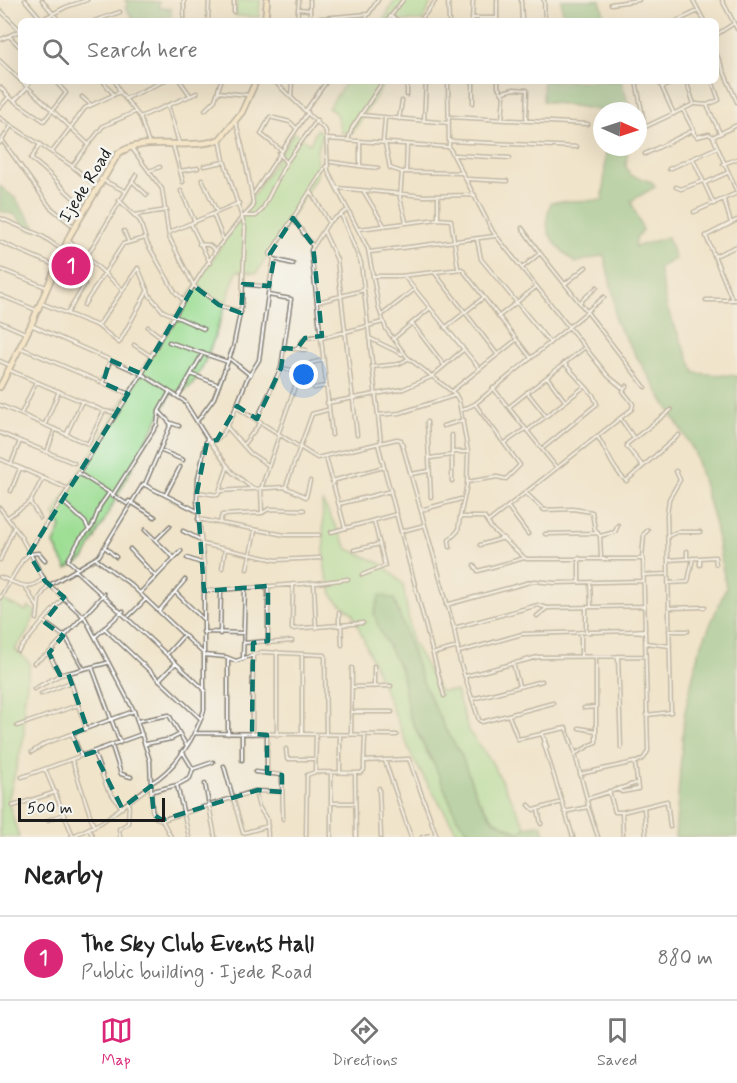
<!DOCTYPE html>
<html lang="en">
<head>
<meta charset="utf-8">
<style>
	body { margin:0; font-family:Mynerve,sans-serif; background:#f2f2f2; color:#222 }
	.compass { position:absolute; left:593px; top:102px; width:54px; height:54px; border-radius:50%; background:#fff; box-shadow:0 6px 24px #0002; rotate:93deg }
	.scale { position:absolute; left:18px; bottom:15px; width:147px; box-sizing:border-box; padding-left:6px; border:3px solid #1c1c1c; border-top:0; font-size:16px; line-height:21px; white-space:nowrap; color:#1c1c1c; -webkit-text-stroke:4px #f6f6f2; paint-order:stroke }
	.you { position:absolute; left:304px; top:375px; width:21px; height:21px; margin:-15px; border:4px solid #fff; border-radius:50%; background:#1a73e8; box-shadow:0 0 0 9px #1a73e833 }
	.badge { display:grid; place-items:center; width:39px; height:39px; border-radius:50%; background:#db2777; color:#fff; font-size:20px; font-weight:700 }
	.pin { position:absolute; translate:-50% -50%; border:3px solid #fff; box-shadow:0 2px 6px #0006 }
	.list { margin:0; padding:0; list-style:none }
	h2 { display:flex; justify-content:space-between; align-items:center; height:78px; margin:0; padding:0 24px; font-size:26px }
	h2 small { font-size:20px; font-weight:400; color:#767676 }
	.list li { display:grid; grid-template-columns:39px 1fr auto; gap:18px; align-items:center; box-sizing:border-box; height:84px; padding:0 24px; border-top:2px solid #e0e0e0 }
	.list b { display:block; font-size:22px; white-space:nowrap }
	.list p { margin:0; font-size:20px; white-space:nowrap; color:#767676 }
	.list em { font-size:20px; font-style:normal; color:#767676 }
	.icon { flex:none; width:33px; height:33px; fill:none; stroke:currentColor; stroke-width:2; stroke-linecap:round; stroke-linejoin:round }
	.map { position:relative; flex:none; width:737px; height:837px; overflow:hidden }
	.search { position:absolute; background:#fff; box-shadow:0 6px 24px #0002; left:18px; right:18px; top:18px; height:66px; display:flex; align-items:center; gap:15px; box-sizing:border-box; padding:0 21px; border-radius:9px; color:#767676; font-size:22px }
	.sheet { height:162px; background:#fff }
	nav { display:flex; justify-content:space-around; align-items:center; box-sizing:border-box; height:84px; border-top:2px solid #e0e0e0; background:#fff; font-size:16px; color:#767676 }
	nav a { display:grid; justify-items:center; gap:3px }
	nav .on { color:#db2777 }
	.map>svg:first-child { display:block }
	.green { fill:#9ede94; stroke:#5d7d58; stroke-width:1.5 }
	.forest { fill:#7ebd7e; stroke:#4d6c4d; stroke-width:1.5 }
	.lines { fill:none; stroke-linecap:round; stroke-linejoin:round }
	.minor-casing { stroke:#868074; stroke-width:5 }
	.secondary-casing { stroke:#868074; stroke-width:8 }
	.minor { stroke:#fff; stroke-width:2 }
	.secondary { stroke:#fbe7c3; stroke-width:4.5 }
	.marked { fill:none; stroke:#0f766e; stroke-width:4.5; stroke-dasharray:12 8; stroke-linejoin:round }
	.labels { text-anchor:middle; stroke-width:5; stroke-linejoin:round; paint-order:stroke }
	.street-label { font-size:18px; fill:#1c1c1c; stroke:#f6f6f2 }
</style>
</head>
<body>
<div class="map">
<svg width="737" height="837" viewBox="0 0 737 837">
	<rect width="100%" height="100%" fill="#f6f6f2"/>
	<filter id="ink" filterUnits="userSpaceOnUse"><feTurbulence type="fractalNoise" baseFrequency=".0167" numOctaves="2"/><feDisplacementMap in="SourceGraphic" scale="12" xChannelSelector="R" yChannelSelector="G"/><feConvolveMatrix kernelMatrix="1 2 1 2 8 2 1 2 1" color-interpolation-filters="sRGB"/></filter>
	<filter id="wash" filterUnits="userSpaceOnUse"><feTurbulence type="fractalNoise" baseFrequency=".008" numOctaves="4" result="noise"/><feDisplacementMap in="SourceGraphic" scale="24" xChannelSelector="R" yChannelSelector="G"/><feGaussianBlur stdDeviation="1.35" result="paint"/><feColorMatrix in="noise" values="0 0 0 0 0 0 0 0 0 0 0 0 0 0 0 0 0 1.4 0 .05"/><feComposite in="paint" operator="in"/></filter>
	<g filter="url(#wash)">
		<rect width="100%" height="100%" fill="#f0e4cb"/>
		<path class="green" d="M 236,0 L 260,0 L 259,17 L 236,16 Z
			M 395,0 L 432,0 L 423,21 L 383,21 Z
			M 347,81 L 386,81 L 353,132 L 341,133 L 336,113 L 328,108 Z
			M 317,129 L 323,134 L 317,150 L 317,175 L 257,273 L 237,271 C 228,293 205,381 185,390 C 182,391 176,391 172,392 L 84,559 L 67,569 L 54,544 L 61,527 L 53,515 L 149,358 L 294,132 L 310,144 Z
			M 322,501 L 348,549 L 382,564 L 403,584 L 412,641 L 440,691 L 456,691 L 469,732 L 491,761 L 526,827 L 520,833 L 494,820 L 477,797 L 461,754 L 445,729 L 422,680 L 394,599 L 379,629 L 401,670 L 409,715 L 425,750 L 435,766 L 457,818 L 474,837 L 460,837 L 414,761 L 353,614 L 333,597 L 325,570 Z
			M 0,599 L 26,611 L 29,607 L 36,612 L 27,633 L 15,649 L 30,663 L 24,703 L 24,736 L 8,801 L 19,837 L 0,837 Z"/>
		<path class="forest" d="M 125,0 L 159,2 L 159,8 L 171,9 L 171,17 L 161,17 L 160,21 L 146,21 L 144,18 L 135,21 L 125,7 L 128,6 Z
			M 561,0 L 600,0 L 606,21 L 564,21 Z
			M 543,81 L 621,81 L 631,111 L 605,111 L 543,101 Z
			M 606,147 L 628,147 L 626,166 L 630,175 L 652,182 L 655,187 L 631,201 L 643,230 L 636,238 L 635,247 L 668,237 L 675,259 L 659,268 L 667,308 L 695,373 L 737,376 L 737,837 L 675,837 L 684,716 L 698,653 L 726,588 L 715,525 L 694,451 L 615,321 L 614,298 L 604,255 L 575,263 C 553,242 540,234 551,202 L 603,200 Z
			M 0,186 L 15,198 L 37,229 L 29,230 L 15,215 L 0,211 Z
			M 380,595 L 394,599 L 422,680 L 445,729 L 461,754 L 477,797 L 493,820 L 519,833 L 526,827 L 541,824 L 547,837 L 474,837 L 457,818 L 435,766 L 409,715 L 401,670 L 379,629 L 374,613 Z"/>
	</g>
	<g filter="url(#ink)">
		<g class="lines">
			<g class="minor-casing">
				<path id="minor" d="M 25,0 L 43,21
					M 42,0 L 59,21
					M 448,0 L 449,21
					M 497,0 L 497,21
					M 521,0 L 522,21
					M 544,0 L 545,21
					M 693,0 L 704,21
					M 722,0 L 737,29
					M 611,4 L 639,0
					M 298,9 L 310,10
					M 0,10 L 20,30
					M 234,12 L 234,0
					M 390,16 L 399,21
					M 472,18 L 497,18
					M 310,19 L 369,14
					M 39,21 L 66,7 L 87,0
					M 94,21 L 120,12
					M 184,21 L 184,0
					M 208,21 L 209,0
					M 297,21 L 299,0
					M 310,21 L 310,0
					M 364,21 L 378,0
					M 387,21 L 403,0
					M 420,21 L 436,0
					M 472,21 L 473,0
					M 677,21 L 698,11
					M 716,35 L 733,24
					M 9,36 L 21,48
					M 0,40 L 19,31
					M 716,53 L 737,102
					M 0,61 L 88,144
					M 103,81 L 114,95
					M 115,81 L 120,92 L 140,117
					M 180,81 L 190,95
					M 274,81 L 326,131 L 328,171 L 368,249 L 379,309 L 386,329 L 407,357 L 455,394 L 459,401 L 468,452 L 467,484 L 460,517 L 484,517 L 492,529 L 526,559 L 643,559 L 645,630 L 630,631 L 645,632 L 648,751 L 644,758 L 635,763 L 638,789
					M 407,81 L 407,95
					M 448,81 L 449,147 L 493,232 L 608,376 L 624,389
					M 498,81 L 498,87 L 504,96 L 502,119
					M 636,81 L 645,127 L 694,104 L 686,81
					M 659,81 L 674,114
					M 0,87 L 10,98 L 44,121 L 66,93 L 55,81
					M 26,87 L 31,81
					M 663,87 L 677,81
					M 218,92 L 248,95
					M 503,92 L 514,89 L 527,90 L 526,120
					M 291,96 L 292,81
					M 82,97 L 91,105
					M 125,99 L 164,81
					M 15,100 L 27,88
					M 473,103 L 473,81
					M 696,104 L 707,105 L 719,100 L 712,81
					M 168,105 L 179,143
					M 707,105 L 720,133
					M 0,107 L 9,97
					M 205,110 L 215,100 L 221,81
					M 306,110 L 327,81
					M 683,110 L 694,131
					M 361,115 L 449,123
					M 449,117 L 588,124
					M 0,118 L 72,166 L 95,185
					M 399,119 L 402,101
					M 424,121 L 426,81
					M 235,122 C 239,127 254,200 253,207 L 244,216
					M 713,137 L 737,192
					M 327,139 L 449,147
					M 2,140 L 50,207 L 72,225
					M 348,140 L 352,128 L 383,81
					M 449,141 L 577,147
					M 360,142 L 360,166 L 378,168
					M 383,142 L 385,118
					M 0,143 L 11,126
					M 385,143 L 390,168 L 402,172
					M 40,144 L 31,159 C 51,172 63,191 82,205
					M 149,144 L 140,117 L 197,93
					M 173,145 L 183,182
					M 131,147 L 162,189 L 169,237 L 194,286 L 223,307 L 241,312
					M 281,150 L 261,134 L 270,117 L 290,122 L 296,128
					M 52,152 L 85,108 L 120,92
					M 279,153 L 286,163
					M 645,154 L 692,131 L 697,137 L 709,134 L 713,137 L 737,125
					M 455,155 L 510,158
					M 693,159 L 714,204
					M 331,162 L 360,166
					M 723,164 L 737,159
					M 72,166 L 103,126 L 135,112
					M 204,166 L 224,162
					M 669,169 L 716,148
					M 149,171 L 160,167
					M 180,171 L 198,168
					M 406,172 L 463,173
					M 100,179 L 125,191
					M 202,179 L 217,212
					M 467,179 L 507,181
					M 132,181 L 147,195
					M 705,183 L 727,173
					M 676,187 L 681,189 L 703,181
					M 338,188 L 424,196 L 475,195
					M 181,191 L 195,222
					M 311,192 L 329,222
					M 364,192 L 384,225
					M 254,193 L 308,112
					M 119,200 L 140,221 L 147,243 L 175,292 L 184,301
					M 724,200 L 731,223
					M 694,212 L 737,193
					M 213,214 L 223,239
					M 341,214 L 361,263 L 381,443
					M 135,215 L 167,210
					M 0,218 L 42,236 L 61,249
					M 293,218 L 312,245
					M 438,219 L 451,220 L 458,268
					M 406,222 L 400,198 L 402,172 L 406,172 L 407,145
					M 191,224 L 210,263
					M 359,229 L 438,219 L 438,197
					M 124,231 L 128,241
					M 170,232 L 239,203
					M 324,232 L 337,260 L 357,435
					M 477,239 L 481,259 L 550,343
					M 69,241 L 122,289
					M 0,242 L 54,265
					M 199,244 L 209,245 L 215,250
					M 370,252 L 495,236
					M 87,256 L 136,175
					M 715,256 L 737,246
					M 293,264 L 274,259 L 270,254 L 326,166
					M 522,268 L 540,253 L 522,228
					M 0,269 L 46,287
					M 435,273 L 497,354
					M 374,276 L 400,276 L 462,269 L 531,358
					M 404,276 L 479,368
					M 565,284 L 586,267
					M 269,287 L 274,259
					M 0,295 L 36,310
					M 732,299 L 706,236 L 737,220
					M 706,300 L 737,300
					M 318,302 L 364,290
					M 580,302 L 597,287
					M 41,303 L 98,326 L 119,343 L 148,290
					M 84,305 L 123,244 L 145,238
					M 587,311 L 604,297
					M 587,312 L 645,387
					M 67,314 L 85,284
					M 382,315 L 415,289
					M 498,317 L 536,287
					M 0,322 L 25,333
					M 412,323 L 444,365
					M 33,326 L 142,374 L 184,401 L 207,438 L 198,478 L 197,501 L 204,564 L 204,710 C 196,736 175,770 151,783
					M 98,326 L 138,268 L 150,296 L 163,311 L 204,329
					M 148,327 L 161,337
					M 445,328 L 483,298
					M 322,338 L 383,322
					M 369,338 L 402,354
					M 393,339 L 430,308
					M 169,342 L 228,362
					M 134,345 L 151,356
					M 21,348 L 129,394
					M 284,348 L 306,350
					M 297,349 L 305,338 L 322,336
					M 229,358 L 250,375
					M 0,361 L 9,365
					M 311,363 L 324,360
					M 372,367 L 399,364 L 408,359
					M 9,370 L 104,411 L 117,413
					M 191,374 L 219,385
					M 547,377 L 565,401
					M 103,382 L 110,360
					M 314,388 L 326,386
					M 493,388 L 557,468
					M 452,391 L 516,340
					M 527,392 L 546,416
					M 178,397 L 203,353
					M 327,403 L 403,389 L 431,377 L 463,350
					M 0,405 L 88,444 L 104,411
					M 236,407 L 247,379 L 259,360 L 269,287 L 243,284
					M 509,407 L 584,348
					M 462,410 L 475,404 L 587,312 L 540,253
					M 21,414 L 36,382
					M 378,415 L 400,413 L 456,395
					M 620,418 L 634,438
					M 257,419 L 281,368 L 291,299 L 268,295
					M 198,420 L 214,398 L 233,348 L 242,303 L 245,227 L 224,160 L 220,139
					M 427,422 L 431,497
					M 171,423 L 179,426
					M 45,424 L 59,391
					M 443,426 L 464,420
					M 227,427 L 250,453 L 268,465
					M 527,431 L 584,387
					M 279,432 L 299,375 L 297,371 L 281,368
					M 0,433 L 74,463
					M 67,433 L 82,401
					M 332,435 L 311,250 L 329,222 L 346,211
					M 597,436 C 608,452 611,467 626,481 L 679,435
					M 207,438 L 232,472 L 253,489
					M 211,442 C 224,439 231,419 236,407 L 317,458 L 397,439 L 401,440 L 454,628 L 460,662 L 479,720 L 482,722 L 553,703
					M 505,443 L 525,429
					M 378,444 L 444,696
					M 243,445 L 261,422
					M 542,449 L 597,404 L 593,395 L 564,363
					M 162,451 L 183,460
					M 47,452 L 55,429
					M 452,452 L 468,452
					M 326,457 L 345,528
					M 430,458 L 452,455
					M 0,459 L 66,488
					M 11,464 L 20,441
					M 642,465 L 627,447 L 627,444 L 671,410
					M 80,474 L 127,504 L 129,501 L 155,517
					M 411,474 L 428,471
					M 332,481 L 384,467
					M 452,481 L 452,435
					M 467,482 L 497,477 L 506,479 L 520,465 L 475,404
					M 145,484 L 171,424 L 159,411
					M 286,486 L 312,414 L 327,410
					M 11,491 L 20,468
					M 220,491 L 285,487 L 306,497 L 310,481
					M 197,492 L 218,495 L 228,466
					M 166,494 L 180,467
					M 527,494 L 544,510 L 573,509 L 592,512 L 595,530 L 600,536 L 601,557
					M 112,496 L 157,425 L 159,411 L 169,393
					M 61,500 L 85,522 L 89,530
					M 30,502 L 40,518
					M 339,504 L 391,491
					M 508,507 L 528,534
					M 0,508 L 20,535 L 45,581 L 85,618 L 134,711 L 150,761 L 152,810 L 156,818 L 162,820 L 255,791 L 259,807 L 267,820 L 268,837
					M 421,510 L 461,499
					M 262,513 L 261,489 L 279,436
					M 8,517 L 30,502 L 43,478
					M 198,519 L 285,535 L 319,535
					M 220,522 L 222,515 L 262,513 L 269,509 L 304,510
					M 488,522 L 632,409 L 633,404 L 623,391 L 627,386
					M 145,530 L 174,558
					M 183,531 L 201,540
					M 402,531 L 425,525
					M 331,532 L 397,514
					M 545,534 L 598,533
					M 600,536 L 615,532 L 618,525
					M 668,536 L 677,532 L 700,532
					M 156,540 L 170,526
					M 202,544 L 276,560 L 320,558
					M 480,545 L 504,538
					M 450,547 L 449,540 L 458,531 L 460,517
					M 106,548 L 116,557
					M 130,549 L 156,577
					M 354,550 L 380,544
					M 687,551 L 687,558
					M 28,552 L 142,374 L 161,337 L 216,250 L 243,216 L 256,216 L 262,210 L 286,163 L 317,120
					M 29,554 L 39,553 L 45,560
					M 187,558 L 204,564
					M 579,558 L 579,582
					M 642,558 L 644,534 L 648,530
					M 700,558 L 700,565
					M 96,559 L 130,584 L 203,653
					M 0,560 L 14,527
					M 668,560 L 715,557 L 716,564
					M 474,565 L 478,571 L 524,558
					M 77,568 L 68,560 L 80,539 L 92,527 L 100,506 L 109,493
					M 222,568 L 225,549
					M 247,569 L 255,531
					M 75,570 L 205,690
					M 362,575 L 385,566 L 374,521
					M 643,575 L 667,574
					M 0,577 L 10,581 L 22,561 L 29,554
					M 316,583 L 348,579
					M 590,583 L 591,606
					M 668,583 L 688,582 L 693,558
					M 293,584 L 292,629 L 363,623
					M 50,585 L 99,556 L 143,484 L 197,511
					M 25,587 L 37,606
					M 204,591 L 314,583 L 316,628
					M 140,593 L 181,551
					M 176,593 L 203,619
					M 0,598 L 10,581 C 24,587 32,589 44,578
					M 446,605 L 534,581 L 555,583 L 643,581
					M 669,608 L 705,607
					M 159,611 L 185,580
					M 129,616 L 146,599
					M 537,616 L 547,608
					M 37,619 L 39,599 L 49,584
					M 44,622 L 63,636
					M 341,625 L 342,645
					M 339,626 L 339,613
					M 104,628 L 201,719
					M 454,628 L 538,605 L 547,608 L 644,606
					M 586,631 L 586,607
					M 669,631 L 688,631
					M 203,632 L 244,633
					M 64,634 L 83,668
					M 220,634 L 221,590
					M 95,637 L 123,611
					M 243,643 L 268,641 L 268,586
					M 267,643 L 292,641
					M 646,643 L 670,646
					M 18,651 L 64,597
					M 459,652 L 522,634 L 630,631
					M 168,653 L 184,635
					M 435,653 L 458,647
					M 49,654 L 60,675
					M 204,655 L 226,657 L 236,661 L 262,652 L 325,655 L 326,735
					M 581,656 L 581,632
					M 618,656 L 621,748
					M 243,659 L 245,588
					M 34,663 L 49,653 L 104,594
					M 513,663 L 519,686
					M 374,666 L 374,687
					M 92,667 L 120,743
					M 466,676 L 538,657 L 645,656
					M 159,680 L 176,663
					M 352,687 L 391,686
					M 34,689 L 60,675 L 107,663
					M 41,694 L 71,682
					M 472,699 L 542,681
					M 78,705 L 86,728
					M 584,708 L 596,707
					M 351,712 L 392,712
					M 647,715 L 671,712 L 667,515 L 669,499 L 680,480 L 676,471
					M 509,716 L 518,739 L 542,734 L 547,747
					M 138,721 L 169,715 L 186,745
					M 17,726 L 78,705 L 68,673
					M 579,728 L 596,731
					M 194,733 L 397,735
					M 252,733 L 253,655
					M 542,733 L 566,728 L 575,752
					M 72,734 L 81,756
					M 228,734 L 228,658
					M 242,734 L 242,760
					M 302,734 L 302,656
					M 277,735 L 277,652
					M 351,735 L 352,668
					M 365,737 L 364,761 L 409,759 L 437,837
					M 545,739 L 544,744 L 573,837
					M 146,744 L 171,739 L 179,735
					M 112,746 L 121,774 L 131,777
					M 286,749 L 287,759 L 315,759
					M 182,751 L 193,769 L 213,762
					M 32,752 L 44,744 L 134,711
					M 94,753 L 107,788 L 122,808
					M 72,760 L 94,827
					M 385,761 L 411,837
					M 224,766 L 243,833 L 268,826
					M 45,769 L 73,836
					M 255,772 L 282,775 L 283,819
					M 315,772 L 361,773 L 364,770 L 364,761
					M 340,772 L 340,735
					M 267,773 L 267,735
					M 355,774 L 356,837
					M 580,774 L 635,762
					M 22,777 L 142,734
					M 205,784 L 215,837
					M 177,785 L 190,778 L 193,769
					M 379,788 L 381,837
					M 617,789 L 622,792 L 638,789
					M 153,791 L 177,785 L 189,837
					M 255,791 L 282,792
					M 609,791 L 615,812 L 622,812 L 623,837
					M 587,799 L 575,754 L 596,742 L 596,657
					M 332,803 L 354,803
					M 529,805 L 534,810 L 562,802
					M 13,806 L 56,792
					M 588,807 L 587,799 L 637,783
					M 644,807 L 646,837
					M 538,809 L 541,824
					M 564,812 L 588,807 L 598,837
					M 622,812 L 667,801 L 670,827
					M 48,820 L 64,814
					M 162,820 L 171,837
					M 89,829 L 93,837
					M 306,836 L 307,775 L 315,772 L 316,735
					M 71,837 L 102,822 L 151,785
					M 120,837 L 119,829 L 128,823 L 129,803
					M 331,837 L 331,773
					M 422,837 L 436,834"/>
			</g>
			<g class="secondary-casing">
				<path id="secondary" d="M 265,21 L 267,0
					M 0,387 L 31,325 L 70,235 L 118,154 C 142,134 191,152 220,139 L 242,112 L 256,81"/>
			</g>
			<use href="#minor" class="minor"/>
			<use href="#secondary" class="secondary"/>
		</g>
	</g>
	<path d="M0 0H737V837H0ZM 293,218 L 313,245 L 322,336 L 305,338 L 297,349 L 284,348 L 281,368 L 257,419 L 237,406 L 217,440 L 207,442 L 197,492 L 204,591 L 268,586 L 268,641 L 253,643 L 252,734 L 267,735 L 267,773 L 282,775 L 282,792 L 258,790 L 162,820 L 154,815 L 151,786 L 122,808 L 94,752 L 81,756 L 72,734 L 87,728 L 68,673 L 60,675 L 49,653 L 63,636 L 44,622 L 64,597 L 45,581 L 29,554 L 128,394 L 103,383 L 110,360 L 142,374 L 194,286 L 219,305 L 241,313 L 243,284 L 269,286 L 274,259 L 270,254 Z" fill="#f0e4cb" fill-opacity=".55" fill-rule="evenodd"/>
	<path class="marked" d="M 293,218 L 313,245 L 322,336 L 305,338 L 297,349 L 284,348 L 281,368 L 257,419 L 237,406 L 217,440 L 207,442 L 197,492 L 204,591 L 268,586 L 268,641 L 253,643 L 252,734 L 267,735 L 267,773 L 282,775 L 282,792 L 258,790 L 162,820 L 154,815 L 151,786 L 122,808 L 94,752 L 81,756 L 72,734 L 87,728 L 68,673 L 60,675 L 49,653 L 63,636 L 44,622 L 64,597 L 45,581 L 29,554 L 128,394 L 103,383 L 110,360 L 142,374 L 194,286 L 219,305 L 241,313 L 243,284 L 269,286 L 274,259 L 270,254 Z"/>
	<g class="labels">
		<g class="street-label">
			<text transform="translate(85 185) rotate(-58)" y="6">Ijede Road</text>
		</g>
	</g>
</svg>
<svg class="compass" viewBox="-18 -18 36 36"><path d="M0-13l5 13h-10z" fill="#e53935"/><path d="M0 13l5-13h-10z" fill="#767676"/></svg>
<div class="scale">500 m</div>
<div class="you"></div>
<div class="pin badge" style="left:71px;top:266px">1</div>
<div class="search"><svg class="icon" aria-label="search" viewBox="0 0 24 24"><circle cx="10" cy="10" r="6"/><path d="M15 15l6 6"/></svg>Search here</div>
</div>
<section class="sheet">
<h2>Nearby<small></small></h2>
<ul class="list">
<li><span class="badge">1</span><div><b>The Sky Club Events Hall</b><p>Public building · Ijede Road</p></div><em>880 m</em></li>
</ul>
</section>
<nav>
<a class="on"><svg class="icon" aria-label="map" viewBox="0 0 24 24"><path d="M3 6l6-2 6 2 6-2v14l-6 2-6-2-6 2zM9 4v14M15 6v14"/></svg>Map</a>
<a><svg class="icon" aria-label="directions" viewBox="0 0 24 24"><path d="M12 3l9 9-9 9-9-9zM9 14v-3h6M13 9l2 2-2 2"/></svg>Directions</a>
<a><svg class="icon" aria-label="saved" viewBox="0 0 24 24"><path d="M7 4h10v16l-5-4-5 4z"/></svg>Saved</a>
</nav>
</body>
</html>
